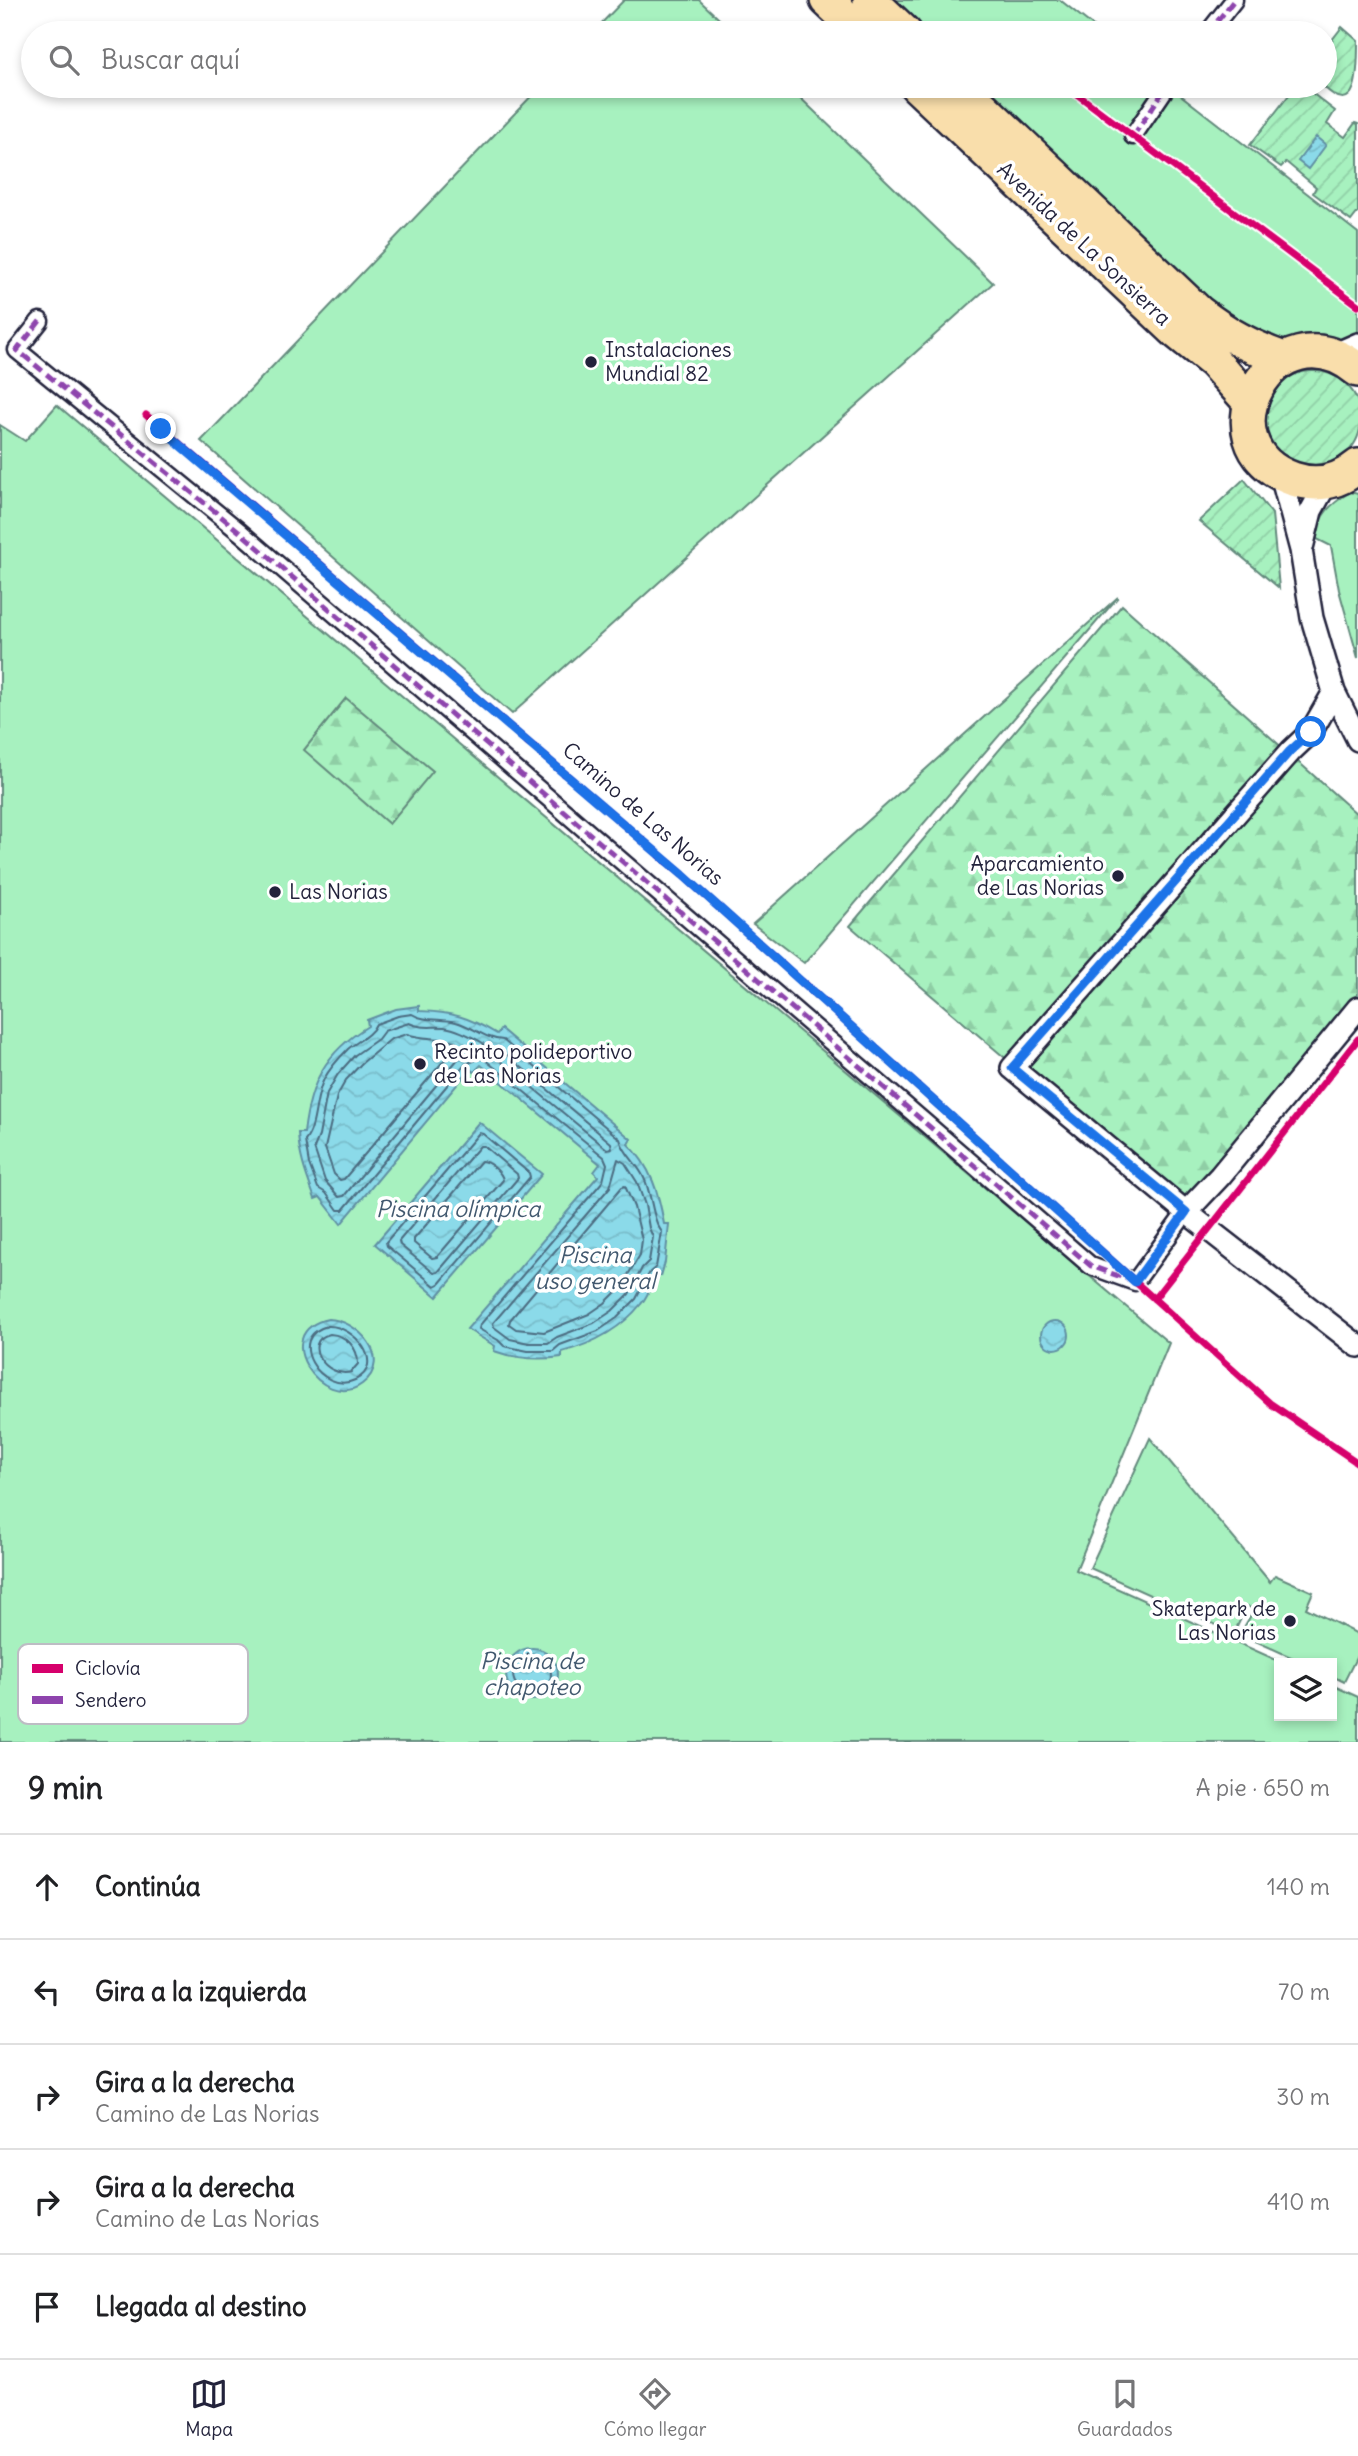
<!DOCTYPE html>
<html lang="es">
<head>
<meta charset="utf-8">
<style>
	body { margin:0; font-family:Delius,sans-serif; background:#f2f2f2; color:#202124 }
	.controls { position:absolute; right:21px; bottom:21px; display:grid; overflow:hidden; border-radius:0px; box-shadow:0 4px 10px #0003 }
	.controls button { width:63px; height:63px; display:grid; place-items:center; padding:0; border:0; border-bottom:2px solid #e0e0e0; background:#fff; color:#202124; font:35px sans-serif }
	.stop { position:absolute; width:21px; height:21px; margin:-16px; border:5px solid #1a73e8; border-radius:50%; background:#fff }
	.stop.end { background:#1a73e8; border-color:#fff; box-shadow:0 2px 7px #0008 }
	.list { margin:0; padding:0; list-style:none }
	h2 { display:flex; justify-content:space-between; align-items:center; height:91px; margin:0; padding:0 28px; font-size:30px }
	h2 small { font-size:23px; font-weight:400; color:#757577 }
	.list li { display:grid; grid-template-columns:46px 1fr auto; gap:21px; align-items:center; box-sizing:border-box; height:105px; padding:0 28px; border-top:2px solid #e0e0e0 }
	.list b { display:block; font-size:26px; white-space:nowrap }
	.list p { margin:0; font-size:23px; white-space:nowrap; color:#757577 }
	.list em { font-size:23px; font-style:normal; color:#757577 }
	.icon { flex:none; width:38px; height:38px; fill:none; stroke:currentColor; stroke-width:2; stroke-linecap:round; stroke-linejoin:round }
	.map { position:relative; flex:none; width:1358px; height:1742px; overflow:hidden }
	.search { position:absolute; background:#fff; box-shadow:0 4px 10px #0003; left:21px; right:21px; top:21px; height:77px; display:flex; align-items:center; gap:18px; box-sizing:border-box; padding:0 24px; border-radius:38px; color:#757577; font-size:26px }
	.sheet { height:616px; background:#fff }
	nav { display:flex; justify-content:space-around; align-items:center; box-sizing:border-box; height:98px; border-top:2px solid #e0e0e0; background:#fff; font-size:19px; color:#757577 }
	nav a { display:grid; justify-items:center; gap:4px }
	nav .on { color:#22223b }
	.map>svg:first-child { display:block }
	.green { fill:#a7f1bf; stroke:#648a7d; stroke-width:2 }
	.forest { fill:url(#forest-firs); stroke:#648a7d; stroke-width:2 }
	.garden { fill:url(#garden-furrows); stroke:#648a7d; stroke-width:2 }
	.water { fill:url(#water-waves); stroke:#6190a3; stroke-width:2 }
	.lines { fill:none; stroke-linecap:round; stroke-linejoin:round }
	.shore { stroke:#4c6c81; stroke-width:2 }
	.pedestrian-casing { stroke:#22223b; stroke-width:21 }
	.minor-casing { stroke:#22223b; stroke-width:26 }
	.primary-casing { stroke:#22223b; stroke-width:38 }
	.pedestrian { stroke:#fff; stroke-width:16 }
	.minor { stroke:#fff; stroke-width:21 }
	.primary { stroke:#f9deab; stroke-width:33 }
	.quiet { stroke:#8e44ad; stroke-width:5; stroke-dasharray:10 5; stroke-linecap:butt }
	.cycleway-casing { stroke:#fff; stroke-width:11 }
	.cycleway { stroke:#d6006c; stroke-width:7 }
	.route { stroke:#1a73e8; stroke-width:9 }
	.poi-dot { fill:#22223b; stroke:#fff; stroke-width:2.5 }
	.labels { text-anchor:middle; stroke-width:7; stroke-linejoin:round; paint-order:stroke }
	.street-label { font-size:21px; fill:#22223b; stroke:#fff }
	.poi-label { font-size:21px; fill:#22223b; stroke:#fff; text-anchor:start }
	.water-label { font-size:23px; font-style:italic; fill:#42596f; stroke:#fff }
	.key { fill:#fff; stroke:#bdbdc4; stroke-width:2 }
	.key-label { font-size:19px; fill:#22223b }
</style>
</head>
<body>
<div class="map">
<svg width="1358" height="1742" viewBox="0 0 1358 1742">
	<defs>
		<pattern id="forest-firs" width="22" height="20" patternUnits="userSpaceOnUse" patternTransform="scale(1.75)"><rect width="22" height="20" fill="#a7f1bf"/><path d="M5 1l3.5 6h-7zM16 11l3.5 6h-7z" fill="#8fcea5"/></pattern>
		<pattern id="garden-furrows" width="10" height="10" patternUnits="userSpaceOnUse" patternTransform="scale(1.75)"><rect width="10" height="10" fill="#a7f1bf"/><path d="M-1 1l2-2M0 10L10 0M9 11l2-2" fill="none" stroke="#8fcea5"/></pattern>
		<pattern id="water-waves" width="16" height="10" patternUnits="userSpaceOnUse" patternTransform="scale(1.75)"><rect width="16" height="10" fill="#8bdae9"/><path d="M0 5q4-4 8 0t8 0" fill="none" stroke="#78bbc9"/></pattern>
	</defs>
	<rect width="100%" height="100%" fill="#fff"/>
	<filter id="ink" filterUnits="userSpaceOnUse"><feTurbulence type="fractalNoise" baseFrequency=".0143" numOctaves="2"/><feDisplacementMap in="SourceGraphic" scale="14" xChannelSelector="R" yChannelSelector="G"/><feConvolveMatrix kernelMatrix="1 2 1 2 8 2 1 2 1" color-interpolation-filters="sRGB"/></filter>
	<g filter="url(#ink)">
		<path class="green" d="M 624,0 L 699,0 L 734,33 L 592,33 Z
			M 870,0 L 1060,0 L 1102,33 L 905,33 Z
			M 541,86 L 788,86 L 993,283 L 512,714 L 201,441 Z
			M 960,86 L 1169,86 L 1358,233 L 1358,344 L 1248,346 Z
			M 57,405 L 1169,1343 L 1076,1570 L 1283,1663 L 1279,1663 L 1279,1716 L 1332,1716 L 1332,1685 L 1358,1697 L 1358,1742 L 0,1742 L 0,425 L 25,441 Z
			M 1350,492 L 1358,494 L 1358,658 L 1339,590 L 1331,546 L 1313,537 C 1322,513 1328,506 1350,492 Z
			M 1118,597 L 804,963 L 753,924 Z
			M 1150,1438 L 1270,1582 L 1275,1575 L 1313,1592 L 1306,1608 L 1358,1634 L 1358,1654 L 1344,1682 L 1332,1676 L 1332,1663 L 1304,1663 L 1240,1634 L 1254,1610 L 1247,1606 L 1234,1633 L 1090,1568 Z"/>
		<path class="forest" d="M 1122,605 L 1358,815 L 1358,1007 L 1186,1212 L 850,926 Z
			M 346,698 L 433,771 L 389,824 L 304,750 Z"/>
		<path class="garden" d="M 1342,27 L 1358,41 C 1358,71 1358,121 1323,86 L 1325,86 L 1325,49 Z
			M 1296,86 L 1303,86 L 1335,111 L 1327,124 L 1345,137 L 1355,123 L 1358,124 L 1358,212 L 1351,221 L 1313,193 L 1316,187 L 1286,162 L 1281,167 L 1250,145 Z
			M1265 419a48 48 0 1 1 96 0a48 48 0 1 1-96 0Z
			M 1244,479 L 1272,514 L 1279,588 L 1199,521 Z"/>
		<path class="water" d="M 1316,137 L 1326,145 L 1308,169 L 1298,161 Z
			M 419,1006 L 419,1011 C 452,1012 469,1017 497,1034 L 501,1029 L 631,1139 L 628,1144 C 651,1166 659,1194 664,1224 L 669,1224 L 665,1262 L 661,1276 L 656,1275 C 652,1284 648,1296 641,1304 C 621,1329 592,1344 562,1352 L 562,1357 C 539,1360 516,1359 494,1351 L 495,1346 L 467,1329 L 598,1176 L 594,1172 L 600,1164 L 481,1065 L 474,1072 L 470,1069 L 341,1224 L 320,1197 L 315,1199 C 307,1177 299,1157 298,1133 L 304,1133 C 310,1083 324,1053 368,1026 L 367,1020 L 396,1009 Z
			M 479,1122 L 542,1174 L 437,1297 L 375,1244 Z
			M 328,1319 C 357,1319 395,1359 362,1384 C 323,1413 267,1332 328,1319 Z
			M1041 1335a14 14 0 1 1 28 0a14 14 0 1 1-28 0Z
			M506 1674a26 26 0 1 1 52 0a26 26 0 1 1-52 0Z"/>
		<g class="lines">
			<path class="shore" d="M 412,1014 C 424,1022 442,1018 456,1022 C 472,1026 487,1040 503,1040 L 620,1139 C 623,1153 638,1164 644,1178 C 652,1194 652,1220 662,1232 L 656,1267 L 650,1272 L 636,1299 L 617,1318 L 598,1331 L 560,1345 L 553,1351 L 528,1351 L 504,1346 L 498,1340 L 479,1329 L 480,1325 L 603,1181 L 607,1164 L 604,1157 L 484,1059 L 478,1059 L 464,1065 L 343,1210 L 338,1210 L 326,1193 L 318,1188 L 309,1164 L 305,1141 C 317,1127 314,1098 324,1079 C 330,1068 339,1058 348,1049 C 357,1041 371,1036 376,1024 L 398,1016 Z
				M 409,1023 C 421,1029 432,1026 444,1027 C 458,1029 471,1036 483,1043 L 484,1047 L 458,1059 L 344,1196 L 339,1197 L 325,1181 L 314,1148 L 319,1136 L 327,1093 L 338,1074 L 355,1055 L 378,1039 L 384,1031 Z
				M 407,1034 C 423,1040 439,1037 455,1041 L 457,1045 L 344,1179 L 340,1180 L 334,1174 L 325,1148 L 337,1096 L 346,1080 L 362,1063 L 391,1039 Z
				M 496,1049 L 501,1050 L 611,1143 L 612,1148 L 607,1149 L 493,1055 L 492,1051 Z
				M 479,1133 L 483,1134 L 529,1173 L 530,1177 L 439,1284 L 435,1286 L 387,1246 L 386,1242 Z
				M 480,1146 L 484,1146 L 517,1174 L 518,1178 L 438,1272 L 434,1273 L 400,1245 L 399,1241 Z
				M 618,1159 L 625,1163 L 637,1182 L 645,1205 L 649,1228 L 653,1237 L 649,1261 L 642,1268 L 629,1294 L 612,1311 L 594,1323 L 557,1337 L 548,1343 L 529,1343 L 510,1339 L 494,1327 L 493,1323 L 610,1187 Z
				M 481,1161 C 488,1161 502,1172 503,1180 L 437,1257 L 432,1258 L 414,1243 L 414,1239 Z
				M 625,1186 L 634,1207 L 642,1240 L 640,1255 L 620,1288 L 605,1303 L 589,1314 L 544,1332 L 516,1329 L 509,1324 L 510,1320 L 622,1187 Z
				M 328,1326 C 354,1325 387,1365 355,1380 C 321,1396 284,1336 328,1326 Z
				M 330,1334 C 346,1335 358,1347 358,1364 L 351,1372 C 326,1379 300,1341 330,1334 Z
				M513 1674a19 19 0 1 1 38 0a19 19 0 1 1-38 0Z"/>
			<g class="pedestrian-casing">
				<path id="pedestrian" d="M 1208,33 L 1234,0
					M 1133,136 L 1167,86
					M 40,321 L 17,350 L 240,532 L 1091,1266 L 1135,1282 L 1186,1212"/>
			</g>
			<g class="minor-casing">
				<path id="minor" d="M 1333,355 L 1358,344
					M 1281,475 L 1301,550 L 1312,618 L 1334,692 L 1358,740
					M 1302,548 L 1311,511 L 1327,482
					M 1334,692 L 1311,732 L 1291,751 L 1012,1068 L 1186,1212 L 1358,1346
					M 1186,1212 L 1220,1176 L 1358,1008"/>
			</g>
			<g class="primary-casing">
				<path id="primary" d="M 827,0 L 862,33
					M 870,0 L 905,33
					M 917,86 L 1178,333 L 1214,362 L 1250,402
					M 960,86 L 1198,312 C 1228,335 1248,346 1284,359
					M 1358,370 C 1275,302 1196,445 1293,479 C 1317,487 1339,482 1358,466"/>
			</g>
			<use href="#pedestrian" class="pedestrian"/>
			<use href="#minor" class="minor"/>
			<use href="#primary" class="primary"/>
			<path class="quiet" d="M 1208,33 L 1234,0
				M 1133,136 L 1167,86
				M 40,321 L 17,350 L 240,532 L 1091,1266 L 1135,1282 L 1186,1212"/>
			<g class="cycleway-casing">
				<path id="cycleway" d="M 1066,86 L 1358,305
					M 146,415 L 683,875 L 1271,1404 L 1358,1463
					M 1154,1299 L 1358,1039"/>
			</g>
			<use href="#cycleway" class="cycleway"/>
		</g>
	</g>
	<g class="lines" filter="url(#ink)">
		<path class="route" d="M 161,429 L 683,875 L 1135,1282 L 1186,1212 L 1012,1068 L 1290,751 L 1311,732"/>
	</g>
	<g class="poi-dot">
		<circle cx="591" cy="362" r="7"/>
		<circle cx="1118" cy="876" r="7"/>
		<circle cx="275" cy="892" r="7"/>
		<circle cx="420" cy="1064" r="7"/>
		<circle cx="1290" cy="1621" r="7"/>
	</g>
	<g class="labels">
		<g class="street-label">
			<text transform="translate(1084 244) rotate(43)" y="7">Avenida de La Sonsierra</text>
			<text transform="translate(643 814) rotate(41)" y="7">Camino de Las Norias</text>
		</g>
		<g class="poi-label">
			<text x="605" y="357">Instalaciones<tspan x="605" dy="24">Mundial 82</tspan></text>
			<text x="1104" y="871" text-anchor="end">Aparcamiento<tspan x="1104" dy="24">de Las Norias</tspan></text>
			<text x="289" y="899">Las Norias</text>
			<text x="434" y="1059">Recinto polideportivo<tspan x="434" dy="24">de Las Norias</tspan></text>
			<text x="1276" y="1616" text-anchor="end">Skatepark de<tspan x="1276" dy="24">Las Norias</tspan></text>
		</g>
		<g class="water-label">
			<text x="458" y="1217">Piscina olímpica</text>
			<text x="595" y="1263">Piscina<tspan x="595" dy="26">uso general</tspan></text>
			<text x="532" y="1669">Piscina de<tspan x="532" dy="26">chapoteo</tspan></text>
		</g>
	</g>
	<rect x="18" y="1644" width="230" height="80" rx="10" class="key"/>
	<rect x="32" y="1664" width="31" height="9" fill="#d6006c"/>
	<rect x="32" y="1696" width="31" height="8" fill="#8e44ad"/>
	<g class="key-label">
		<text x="75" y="1675">Ciclovía</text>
		<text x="75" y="1707">Sendero</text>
	</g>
</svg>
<div class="controls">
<button><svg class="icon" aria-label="layers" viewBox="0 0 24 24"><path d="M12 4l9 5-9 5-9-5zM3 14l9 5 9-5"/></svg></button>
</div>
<div class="stop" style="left:1311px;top:732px"></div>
<div class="stop end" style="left:161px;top:429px"></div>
<div class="search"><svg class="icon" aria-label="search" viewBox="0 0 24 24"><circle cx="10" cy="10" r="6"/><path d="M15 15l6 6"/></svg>Buscar aquí</div>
</div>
<section class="sheet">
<h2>9 min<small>A pie · 650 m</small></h2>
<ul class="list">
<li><svg class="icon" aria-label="ahead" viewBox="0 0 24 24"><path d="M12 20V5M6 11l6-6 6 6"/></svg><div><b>Continúa</b></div><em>140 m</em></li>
<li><svg class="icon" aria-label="left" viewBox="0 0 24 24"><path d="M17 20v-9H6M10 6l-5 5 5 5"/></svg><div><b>Gira a la izquierda</b></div><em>70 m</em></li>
<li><svg class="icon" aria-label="right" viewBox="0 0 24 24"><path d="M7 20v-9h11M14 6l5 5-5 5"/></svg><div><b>Gira a la derecha</b><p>Camino de Las Norias</p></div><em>30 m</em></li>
<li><svg class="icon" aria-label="right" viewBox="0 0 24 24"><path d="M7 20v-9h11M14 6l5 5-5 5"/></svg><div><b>Gira a la derecha</b><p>Camino de Las Norias</p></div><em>410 m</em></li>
<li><svg class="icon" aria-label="arrive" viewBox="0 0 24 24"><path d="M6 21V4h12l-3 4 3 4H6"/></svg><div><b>Llegada al destino</b></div></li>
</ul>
</section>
<nav>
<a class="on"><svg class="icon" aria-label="map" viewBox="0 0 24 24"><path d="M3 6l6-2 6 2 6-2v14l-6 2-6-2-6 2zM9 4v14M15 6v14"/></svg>Mapa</a>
<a><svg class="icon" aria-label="directions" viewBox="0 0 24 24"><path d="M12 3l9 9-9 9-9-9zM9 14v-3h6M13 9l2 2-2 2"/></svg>Cómo llegar</a>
<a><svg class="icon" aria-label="saved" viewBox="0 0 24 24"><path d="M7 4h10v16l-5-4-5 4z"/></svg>Guardados</a>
</nav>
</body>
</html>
